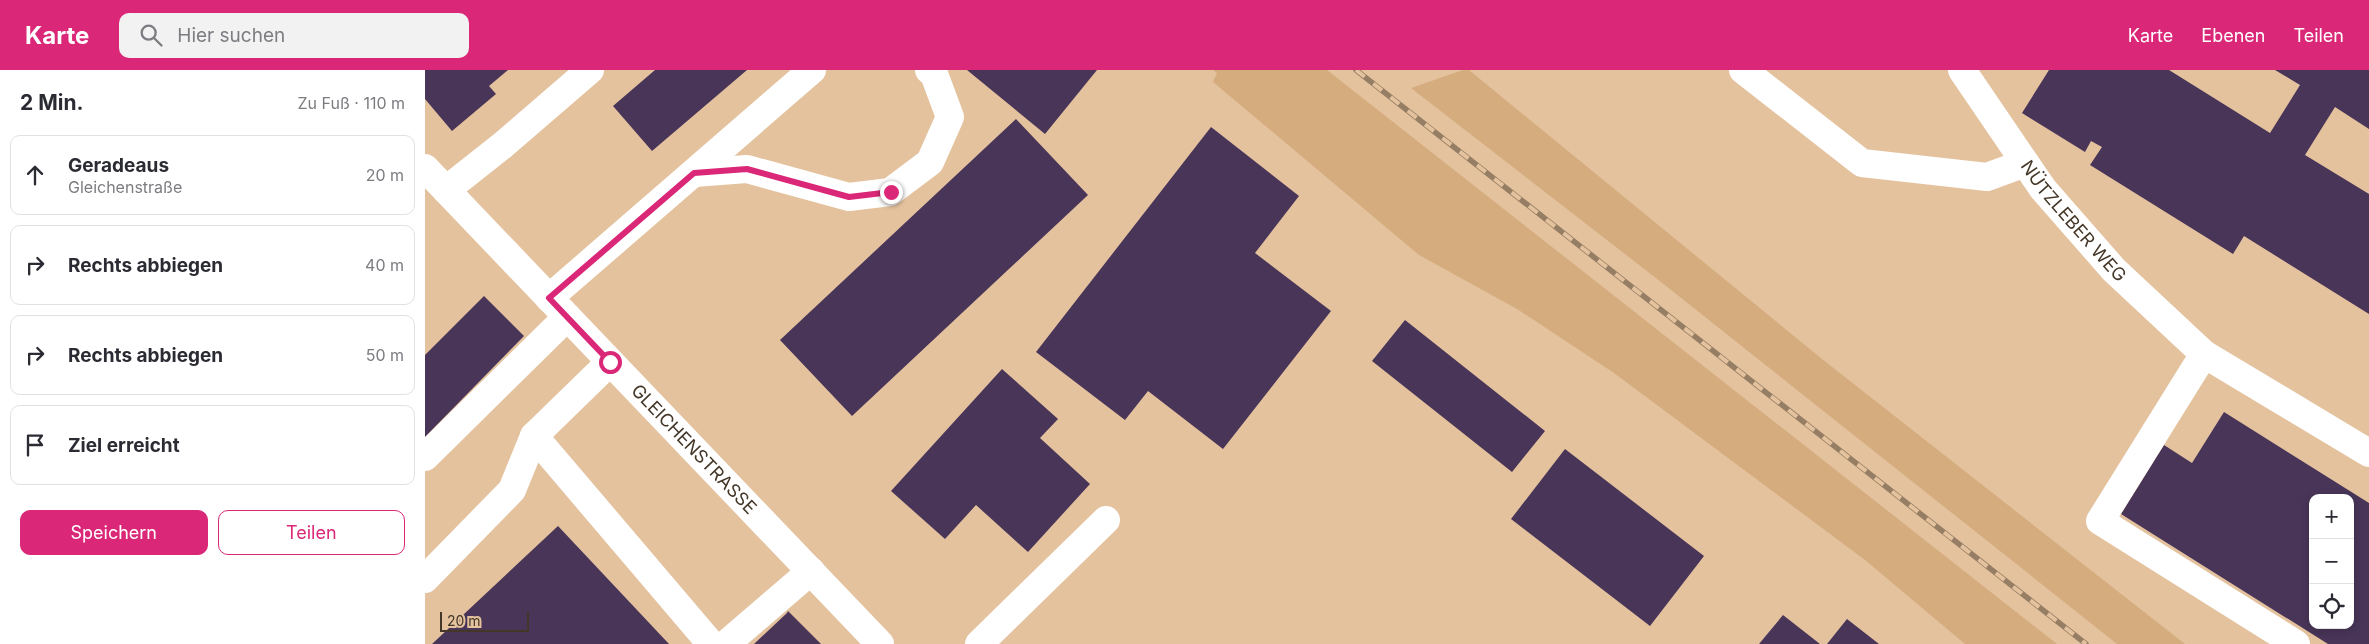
<!DOCTYPE html>
<html lang="de">
<head>
<meta charset="utf-8">
<style>
	body { margin:0; font-family:Inter,sans-serif; background:#f2f2f3; color:#2b2b33 }
	.controls { position:absolute; right:15px; bottom:15px; display:grid; overflow:hidden; border-radius:10px; box-shadow:0 2px 8px #0003 }
	.controls button { width:45px; height:45px; display:grid; place-items:center; padding:0; border:0; border-bottom:1px solid #e1e1e2; background:#fff; color:#2b2b33; font:25px sans-serif }
	.scale { position:absolute; left:15px; bottom:12px; width:89px; box-sizing:border-box; padding-left:5px; border:2px solid #443728; border-top:0; font-size:14px; line-height:18px; white-space:nowrap; color:#443728; -webkit-text-stroke:4px #e4c29e; paint-order:stroke }
	.stop { position:absolute; width:15px; height:15px; margin:-11px; border:4px solid #db2777; border-radius:50%; background:#fff }
	.stop.end { background:#db2777; border-color:#fff; box-shadow:0 1px 5px #0008 }
	.list { margin:0; padding:0; list-style:none }
	h2 { display:flex; justify-content:space-between; align-items:center; height:65px; margin:0; padding:0 20px; font-size:21px }
	h2 small { font-size:16px; font-weight:400; color:#7c7c81 }
	.list li { display:grid; grid-template-columns:32px 1fr auto; gap:15px; align-items:center; box-sizing:border-box; height:80px; margin:0 10px 10px; padding:0 10px; border:1px solid #e1e1e2; border-radius:10px }
	.list b { display:block; font-size:19px; white-space:nowrap }
	.list p { margin:0; font-size:16px; white-space:nowrap; color:#7c7c81 }
	.list em { font-size:16px; font-style:normal; color:#7c7c81 }
	.actions { display:flex; gap:10px; padding:15px 20px }
	.actions a { flex:1; padding:11px 0; border:1px solid #db2777; border-radius:10px; text-align:center; font-size:18px; color:#db2777 }
	.actions .main { background:#db2777; color:#fff }
	.icon { flex:none; width:28px; height:28px; fill:none; stroke:currentColor; stroke-width:2; stroke-linecap:round; stroke-linejoin:round }
	.map { position:relative; flex:none; width:1944px; height:574px; overflow:hidden }
	header { display:flex; align-items:center; gap:30px; box-sizing:border-box; height:70px; padding:0 25px; background:#db2777; color:#fff }
	header strong { font-size:24px }
	nav { display:flex; gap:28px; margin-inline-start:auto; font-size:18px }
	.search { width:350px; height:45px; background:#f2f2f3; display:flex; align-items:center; gap:12px; box-sizing:border-box; padding:0 18px; border-radius:10px; color:#7c7c81; font-size:19px }
	main { display:flex }
	aside { flex:1; background:#fff }
	.map>svg:first-child { display:block }
	.green { fill:#d5ac7e }
	.building { fill:#483558; fill-rule:evenodd }
	.lines { fill:none; stroke-linecap:round; stroke-linejoin:round }
	.minor { stroke:#fff; stroke-width:28 }
	.rail-casing { stroke:#957e64; stroke-width:5.5 }
	.rail { stroke:#e4c29e; stroke-width:4; stroke-dasharray:11; stroke-linecap:butt }
	.route { stroke:#db2777; stroke-width:6 }
	.labels { text-anchor:middle; stroke-width:5; stroke-linejoin:round; paint-order:stroke }
	.street-label { font-size:18px; fill:#443728; stroke:#e4c29e }
</style>
</head>
<body>
<header>
<strong>Karte</strong>
<div class="search"><svg class="icon" aria-label="search" viewBox="0 0 24 24"><circle cx="10" cy="10" r="6"/><path d="M15 15l6 6"/></svg>Hier suchen</div>
<nav><a>Karte</a><a>Ebenen</a><a>Teilen</a></nav>
</header>
<main>
<aside>
<h2>2 Min.<small>Zu Fuß · 110 m</small></h2>
<ul class="list">
<li><svg class="icon" aria-label="ahead" viewBox="0 0 24 24"><path d="M12 20V5M6 11l6-6 6 6"/></svg><div><b>Geradeaus</b><p>Gleichenstraße</p></div><em>20 m</em></li>
<li><svg class="icon" aria-label="right" viewBox="0 0 24 24"><path d="M7 20v-9h11M14 6l5 5-5 5"/></svg><div><b>Rechts abbiegen</b></div><em>40 m</em></li>
<li><svg class="icon" aria-label="right" viewBox="0 0 24 24"><path d="M7 20v-9h11M14 6l5 5-5 5"/></svg><div><b>Rechts abbiegen</b></div><em>50 m</em></li>
<li><svg class="icon" aria-label="arrive" viewBox="0 0 24 24"><path d="M6 21V4h12l-3 4 3 4H6"/></svg><div><b>Ziel erreicht</b></div></li>
</ul>
<div class="actions"><a class="main">Speichern</a><a>Teilen</a></div>
</aside>
<div class="map">
<svg width="1944" height="574" viewBox="0 0 1944 574">
	<rect width="100%" height="100%" fill="#e4c29e"/>
	<path class="green" d="M 788,0 L 902,0 L 1632,574 L 1540,574 L 1440,490 L 1189,303 L 1092,239 L 994,185 L 788,12 L 792,3 Z
		M 1038,0 L 1044,0 L 1397,289 L 1760,574 L 1692,574 L 1236,212 L 986,18 Z"/>
	<path class="building" d="M 0,0 L 83,0 L 64,16 L 71,24 L 27,61 L 0,29 Z
		M 230,0 L 322,0 L 227,81 L 188,36 Z
		M 542,0 L 672,0 L 620,64 Z
		M 1624,0 L 1744,0 L 1845,63 L 1875,15 L 1850,0 L 1944,0 L 1944,59 L 1910,37 L 1880,85 L 1944,124 L 1944,244 L 1819,166 L 1808,184 L 1665,95 L 1677,77 L 1666,71 L 1660,82 L 1597,43 Z
		M 591,49 L 663,125 L 427,346 L 355,270 Z
		M 786,57 L 874,126 L 830,183 L 906,241 L 798,379 L 723,321 L 700,350 L 611,282 Z
		M 59,226 L 99,266 L 0,367 L 0,285 Z
		M 980,250 L 1120,361 L 1087,402 L 947,291 Z
		M 577,299 L 633,349 L 615,368 L 665,414 L 603,482 L 551,435 L 520,469 L 466,421 Z
		M 1799,342 L 1944,433 L 1944,574 L 1903,574 L 1696,444 L 1739,375 L 1767,393 ZM 1888,428 L 1925,428 L 1925,555 L 1888,555 Z
		M 1140,379 L 1279,486 L 1225,556 L 1086,449 Z
		M 133,456 L 244,574 L 7,574 Z
		M 363,541 L 396,574 L 329,574 L 362,543 Z
		M 1358,545 L 1395,574 L 1334,574 Z
		M 1422,549 L 1454,574 L 1402,574 Z"/>
	<g class="lines">
		<g class="minor">
			<path d="M 1318,0 L 1437,93 L 1562,107 L 1600,93"/>
			<path id="s1" d="M 1537,0 L 1618,119 L 1689,200 L 1779,284"/>
			<path id="s2" d="M 0,98 L 455,574"/>
			<path d="M 269,103 L 322,99 L 424,127 L 465,122 L 505,92 L 525,47 L 509,4 L 504,0"/>
			<path d="M 21,120 L 78,75 L 165,0"/>
			<path d="M 124,228 L 387,0"/>
			<path d="M 185,292 L 109,366 L 286,574"/>
			<path d="M 0,387 L 142,247"/>
			<path d="M 0,509 L 87,420 L 109,366"/>
			<path d="M 301,574 L 386,501"/>
			<path d="M 554,574 L 681,450"/>
			<path d="M 1871,574 L 1675,451 L 1779,284 L 1944,383"/>
		</g>
		<g class="rail-casing">
			<path id="rail" d="M 931,0 L 1661,574"/>
		</g>
		<use href="#rail" class="rail"/>
	</g>
	<g class="lines">
		<path class="route" d="M 185,292 L 124,228 L 269,103 L 322,99 L 424,127 L 466,122"/>
	</g>
	<g class="labels">
		<g class="street-label">
			<text dy="6" stroke="none"><textPath href="#s1" startOffset="188">NÜTZLEBER WEG</textPath></text>
			<text dy="6" stroke="none"><textPath href="#s2" startOffset="389">GLEICHENSTRASSE</textPath></text>
		</g>
	</g>
</svg>
<div class="controls">
<button>+</button>
<button>−</button>
<button><svg class="icon" aria-label="locate" viewBox="0 0 24 24"><circle cx="12" cy="12" r="6"/><path d="M12 2v4M12 18v4M2 12h4M18 12h4"/></svg></button>
</div>
<div class="scale">20 m</div>
<div class="stop" style="left:185px;top:292px"></div>
<div class="stop end" style="left:466px;top:122px"></div>
</div>
</main>
</body>
</html>
